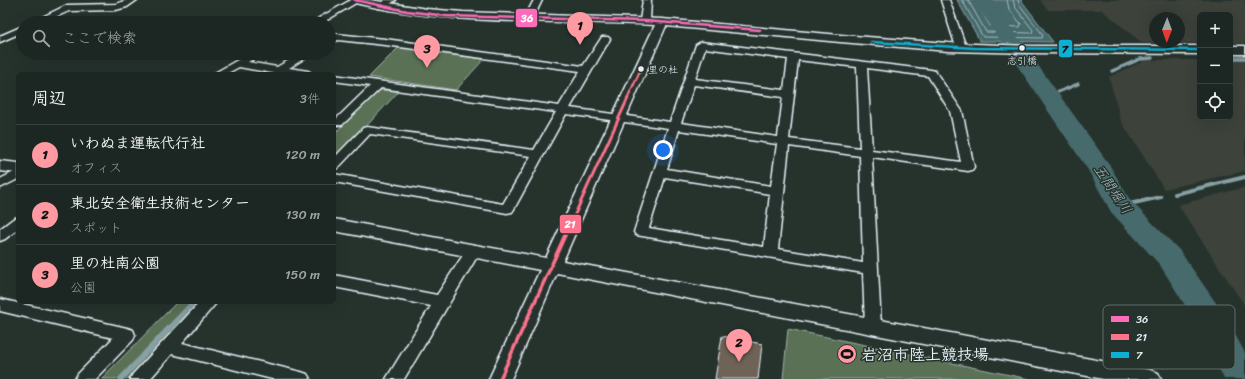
<!DOCTYPE html>
<html lang="ja">
<head>
<meta charset="utf-8">
<style>
	body { margin:0; font-family:Sriracha,"Klee One",sans-serif; background:#29322f; color:#f1f3f6 }
	.controls { position:absolute; right:12px; top:12px; display:grid; overflow:hidden; border-radius:6px; box-shadow:0 4px 16px #0002 }
	.controls button { width:36px; height:36px; display:grid; place-items:center; padding:0; border:0; border-bottom:1px solid #3a4340; background:#1c2622; color:#f1f3f6; font:20px sans-serif }
	.compass { position:absolute; left:1149px; top:12px; width:36px; height:36px; border-radius:50%; background:#1c2622; box-shadow:0 4px 16px #0002; rotate:181deg }
	.you { position:absolute; left:663px; top:150px; width:14px; height:14px; margin:-10px; border:3px solid #fff; border-radius:50%; background:#1a73e8; box-shadow:0 0 0 6px #1a73e833 }
	.badge { display:grid; place-items:center; width:26px; height:26px; border-radius:50%; background:#ff9aa2; color:#111; font-size:13px; font-weight:700 }
	.pin { position:absolute; translate:-50% -33px; filter:drop-shadow(0 1px 2px #0008) }
	.pin::after { content:''; position:absolute; top:21px; width:14px; height:12px; background:inherit; clip-path:polygon(0 0,100% 0,50% 100%) }
	.list { margin:0; padding:0; list-style:none }
	h2 { display:flex; justify-content:space-between; align-items:center; height:52px; margin:0; padding:0 16px; font-size:17px }
	h2 small { font-size:13px; font-weight:400; color:#a0a5a5 }
	.list li { display:grid; grid-template-columns:26px 1fr auto; gap:12px; align-items:center; box-sizing:border-box; height:60px; padding:0 16px; border-top:1px solid #3a4340 }
	.list b { display:block; font-size:15px; white-space:nowrap }
	.list p { margin:0; font-size:13px; white-space:nowrap; color:#a0a5a5 }
	.list em { font-size:13px; font-style:normal; color:#a0a5a5 }
	.icon { flex:none; width:22px; height:22px; fill:none; stroke:currentColor; stroke-width:2; stroke-linecap:round; stroke-linejoin:round }
	.map { position:relative; flex:none; width:1245px; height:379px; overflow:hidden }
	.search { position:absolute; background:#1c2622; box-shadow:0 4px 16px #0002; left:16px; top:16px; width:320px; height:44px; display:flex; align-items:center; gap:10px; box-sizing:border-box; padding:0 14px; border-radius:22px; color:#a0a5a5; font-size:15px }
	.panel { position:absolute; background:#1c2622; box-shadow:0 4px 16px #0002; left:16px; top:72px; width:320px; height:232px; border-radius:6px }
	.map>svg:first-child { display:block }
	.built { fill:#3c423a; fill-rule:evenodd }
	.green { fill:#5a7156; stroke:#a1b1a7 }
	.water { fill:#466a6c; stroke:#87a0a4 }
	.lines { fill:none; stroke-linecap:round; stroke-linejoin:round }
	.shore { stroke:#a7bbc0; stroke-width:1 }
	.stream-far2 { stroke:#87a0a4; stroke-width:3.5 }
	.stream-far1 { stroke:#87a0a4; stroke-width:4 }
	.stream { stroke:#87a0a4; stroke-width:5.5 }
	.river { fill:#466a6c; fill-rule:evenodd }
	.building { fill:#6e6457; stroke:#e8f1f8 }
	.minor-casing { stroke:#e8f1f8; stroke-width:3 }
	.tertiary-casing { stroke:#e8f1f8; stroke-width:3 }
	.minor { fill:#26332d; fill-rule:evenodd }
	.tertiary { fill:#26332d; fill-rule:evenodd }
	.bus-1-casing { stroke:#26332d; stroke-width:5 }
	.bus-2-far2-casing { stroke:#26332d; stroke-width:5 }
	.bus-2-far1-casing { stroke:#26332d; stroke-width:6 }
	.bus-2-casing { stroke:#26332d; stroke-width:6 }
	.bus-3-casing { stroke:#26332d; stroke-width:5 }
	.bus-1 { stroke:#fb6dba; stroke-width:2.5 }
	.bus-2-far2 { stroke:#fc738d; stroke-width:2.5 }
	.bus-2-far1 { stroke:#fc738d; stroke-width:3 }
	.bus-2 { stroke:#fc738d; stroke-width:3.5 }
	.bus-3 { stroke:#0dafd3; stroke-width:2.5 }
	.bus-dot { fill:#e8f1f8; stroke:#26332d; stroke-width:1.5 }
	.labels { text-anchor:middle; stroke-width:3; stroke-linejoin:round; paint-order:stroke }
	.far-bus-label { font-size:10px; fill:#e8f1f8; stroke:#26332d }
	.water-label { font-size:14px; font-style:italic; fill:#a7bbc0; stroke:#26332d }
	.near-poi-label { font-size:16px; font-weight:bold; fill:#e8f1f8; stroke:#26332d; text-anchor:start }
	.key { fill:#26332d; stroke:#606c6a; stroke-width:1 }
	.key-label { font-size:11px; fill:#e8f1f8 }
	.line-badge { stroke:#26332d; stroke-width:1.5 }
	.badge-label { font-size:11px; text-anchor:middle; font-weight:bold; fill:#fff }
	.pale-badge-label { font-size:11px; text-anchor:middle; font-weight:bold; fill:#111 }
</style>
</head>
<body>
<div class="map">
<svg width="1245" height="379" viewBox="0 0 1245 379">
	<rect width="100%" height="100%" fill="#26332d"/>
	<filter id="ink" filterUnits="userSpaceOnUse"><feTurbulence type="fractalNoise" baseFrequency=".025" numOctaves="2"/><feDisplacementMap in="SourceGraphic" scale="8" xChannelSelector="R" yChannelSelector="G"/><feConvolveMatrix kernelMatrix="1 2 1 2 8 2 1 2 1" color-interpolation-filters="sRGB"/></filter>
	<g filter="url(#ink)">
		<path class="built" d="M 1040,0 L 1245,0 L 1245,43 L 1230,43 L 1230,15 L 1200,15 L 1200,43 L 1142,43 L 1102,10 L 1048,10 ZM 1155,18 L 1179,18 L 1179,42 L 1155,42 Z
			M 1230,59 L 1245,59 L 1245,171 L 1164,189 L 1121,121 L 1109,77 L 1146,60 L 1200,60 L 1200,117 L 1230,117 Z
			M 1245,187 L 1245,306 L 1178,205 Z"/>
		<path class="green" d="M 399,47 L 484,59 L 456,90 L 369,77 Z
			M 378,90 L 399,91 L 334,161 L 334,134 Z
			M 177,302 L 202,302 L 130,379 L 101,379 Z
			M 788,329 L 1029,379 L 783,379 Z"/>
		<path class="water" d="M 957,0 L 1021,0 L 1053,42 L 980,41 Z"/>
		<g class="lines">
			<path class="shore" d="M 962,0 L 983,37 L 1042,38 L 1043,35 L 1019,4 L 1018,0
				M 968,0 L 986,32 L 1032,33 L 1033,30 L 1015,7 L 1013,0
				M 975,0 L 990,26 L 1020,27 L 1021,24 L 1009,9 L 1007,0"/>
			<path class="stream-far2" d="M 1230,58 L 1245,58
				M 1112,71 L 1140,59 L 1152,58
				M 1048,96 L 1078,84"/>
			<path class="stream-far1" d="M 1175,194 L 1245,177
				M 1120,206 L 1161,197"/>
			<path class="stream" d="M 121,379 L 194,302"/>
			<path class="river" d="M 973,0 L 991,0 L 1109,164 L 1130,200 L 1180,251 L 1225,316 L 1245,353 L 1245,379 L 1224,379 L 1201,331 L 1160,265 L 1111,212 L 1088,170 Z"/>
		</g>
		<path class="building" d="M 722,336 L 762,344 L 758,379 L 715,379 Z"/>
		<g class="lines">
			<g class="minor-casing">
				<path id="minor" d="M 127,0 L 137,0 L 127,7 L 116,10 L 69,11 L 42,23 L 30,23 L 67,5 L 116,4 Z
					M 351,0 L 361,0 L 322,23 L 310,23 Z
					M 385,0 L 396,0 L 383,8 L 377,8 L 376,6 Z
					M 534,0 L 542,0 L 533,19 L 527,19 L 525,17 Z
					M 643,0 L 651,0 L 650,21 L 645,24 L 640,21 Z
					M 941,0 L 949,0 L 966,47 L 964,49 L 958,49 L 956,47 Z
					M 23,26 L 23,32 L 0,42 L 0,36 Z
					M 336,34 L 385,39 L 583,66 L 602,37 L 608,37 L 610,39 L 570,108 L 670,122 L 696,45 L 701,42 L 931,70 L 935,71 L 962,111 L 974,167 L 972,170 L 968,171 L 872,157 L 881,326 L 879,331 L 873,332 L 867,331 L 865,326 L 863,273 L 636,235 L 634,232 L 668,128 L 566,114 L 514,209 L 512,212 L 507,213 L 334,182 L 334,174 L 503,204 L 531,156 L 370,134 L 338,168 L 334,169 L 334,158 L 363,128 L 367,127 L 534,150 L 556,112 L 381,88 L 342,125 L 334,125 L 334,121 L 370,86 L 334,81 L 334,75 L 559,106 L 580,71 L 385,45 L 338,40 L 329,44 L 329,37 ZM 705,48 L 788,59 L 784,90 L 695,79 ZM 798,60 L 857,67 L 860,148 L 789,139 ZM 867,68 L 928,76 L 950,111 L 961,162 L 872,150 ZM 694,85 L 783,97 L 778,137 L 681,123 ZM 679,130 L 777,144 L 771,186 L 667,169 ZM 789,146 L 860,156 L 863,263 L 778,249 ZM 665,177 L 770,194 L 764,247 L 649,228 Z
					M 250,53 L 263,53 L 248,62 L 277,67 L 301,53 L 313,53 L 289,68 L 308,71 L 313,74 L 277,74 L 239,67 L 226,74 L 213,74 Z
					M 18,170 L 18,179 L 0,188 L 0,179 Z
					M 18,217 L 18,229 L 5,239 L 0,241 L 0,229 L 13,219 Z
					M 474,245 L 479,246 L 481,250 L 404,379 L 386,379 L 431,306 L 334,287 L 334,275 L 437,295 L 469,246 Z
					M 0,299 L 127,328 L 133,330 L 135,335 L 133,340 L 95,379 L 75,379 L 78,374 L 113,338 L 0,311 Z
					M 200,302 L 217,302 L 182,343 L 301,372 L 307,374 L 310,379 L 272,379 L 172,354 L 150,379 L 130,379 L 133,374 Z"/>
			</g>
			<g class="tertiary-casing">
				<path id="tertiary" d="M 350,0 L 370,0 L 427,9 L 463,12 L 662,19 L 840,35 L 948,43 L 1031,46 L 1200,46 L 1200,54 L 1031,53 L 948,51 L 840,42 L 666,26 L 563,261 L 1150,370 L 1158,373 L 1161,379 L 1103,379 L 557,273 L 511,379 L 489,379 L 540,270 L 334,231 L 334,219 L 546,258 L 655,25 C 553,19 451,27 351,2 Z
					M 1230,46 L 1245,46 L 1245,54 L 1230,54 Z
					M 0,161 L 18,163 L 18,173 L 0,171 Z"/>
			</g>
			<use href="#minor" class="minor"/>
			<use href="#tertiary" class="tertiary"/>
			<g class="bus-1-casing">
				<path id="bus-1" d="M 355,0 L 407,11 L 446,16 L 645,21 L 760,30"/>
			</g>
			<g class="bus-2-far2-casing">
				<path id="bus-2-far2" d="M 627,99 L 641,69"/>
			</g>
			<g class="bus-2-far1-casing">
				<path id="bus-2-far1" d="M 571,223 L 628,98"/>
			</g>
			<g class="bus-2-casing">
				<path id="bus-2" d="M 500,379 L 571,222"/>
			</g>
			<g class="bus-3-casing">
				<path id="bus-3" d="M 871,42 L 974,48 L 1200,50"/>
			</g>
			<use href="#bus-1" class="bus-1"/>
			<use href="#bus-2-far2" class="bus-2-far2"/>
			<use href="#bus-2-far1" class="bus-2-far1"/>
			<use href="#bus-2" class="bus-2"/>
			<use href="#bus-3" class="bus-3"/>
		</g>
	</g>
	<defs>
		<g id="stadium-disc" transform="scale(1)"><circle r="9.5" fill="#ff9aa2" stroke="#26332d"/><path d="M0-5a6.5 5 0 1 0 0 10a6.5 5 0 1 0 0-10ZM-3.5-1.8h7v3.6h-7Z" fill="#111"/></g>
	</defs>
	<g fill-rule="evenodd">
		<use href="#stadium-disc" x="847" y="354"/>
	</g>
	<g class="bus-dot">
		<circle cx="1022" cy="48" r="3.5"/>
		<circle cx="641" cy="69" r="3.5"/>
	</g>
	<g class="labels">
		<g class="far-bus-label">
			<text x="1022" y="64">志引橋</text>
			<text x="648" y="73" text-anchor="start">里の杜</text>
		</g>
		<g class="water-label">
			<text transform="translate(1113 189) rotate(56)" y="5">五間堀川</text>
		</g>
		<g class="near-poi-label">
			<text x="861" y="360">岩沼市陸上競技場</text>
		</g>
	</g>
	<rect x="1103" y="305" width="132" height="64" rx="6" class="key"/>
	<rect x="1111" y="316" width="18" height="6" fill="#fb6dba"/>
	<rect x="1111" y="334" width="18" height="6" fill="#fc738d"/>
	<rect x="1111" y="352" width="18" height="6" fill="#0dafd3"/>
	<g class="key-label">
		<text x="1136" y="323">36</text>
		<text x="1136" y="341">21</text>
		<text x="1136" y="359">7</text>
	</g>
	<g class="line-badge">
		<rect x="515" y="8" width="23" height="20" rx="4" fill="#fb6dba"/>
		<rect x="1058" y="39" width="15" height="19" rx="4" fill="#0dafd3"/>
		<rect x="559" y="214" width="23" height="20" rx="4" fill="#fc738d"/>
	</g>
	<g class="badge-label">
		<text x="527" y="22">36</text>
		<text x="570" y="228">21</text>
	</g>
	<g class="pale-badge-label">
		<text x="1065" y="53">7</text>
	</g>
</svg>
<div class="controls">
<button>+</button>
<button>−</button>
<button><svg class="icon" aria-label="locate" viewBox="0 0 24 24"><circle cx="12" cy="12" r="6"/><path d="M12 2v4M12 18v4M2 12h4M18 12h4"/></svg></button>
</div>
<svg class="compass" viewBox="-18 -18 36 36"><path d="M0-13l5 13h-10z" fill="#e53935"/><path d="M0 13l5-13h-10z" fill="#a0a5a5"/></svg>
<div class="you"></div>
<div class="pin badge" style="left:580px;top:45px">1</div>
<div class="pin badge" style="left:739px;top:362px">2</div>
<div class="pin badge" style="left:427px;top:68px">3</div>
<div class="search"><svg class="icon" aria-label="search" viewBox="0 0 24 24"><circle cx="10" cy="10" r="6"/><path d="M15 15l6 6"/></svg>ここで検索</div>
<section class="panel">
<h2>周辺<small>3件</small></h2>
<ul class="list">
<li><span class="badge">1</span><div><b>いわぬま運転代行社</b><p>オフィス</p></div><em>120 m</em></li>
<li><span class="badge">2</span><div><b>東北安全衛生技術センター</b><p>スポット</p></div><em>130 m</em></li>
<li><span class="badge">3</span><div><b>里の杜南公園</b><p>公園</p></div><em>150 m</em></li>
</ul>
</section>
</div>
</body>
</html>
